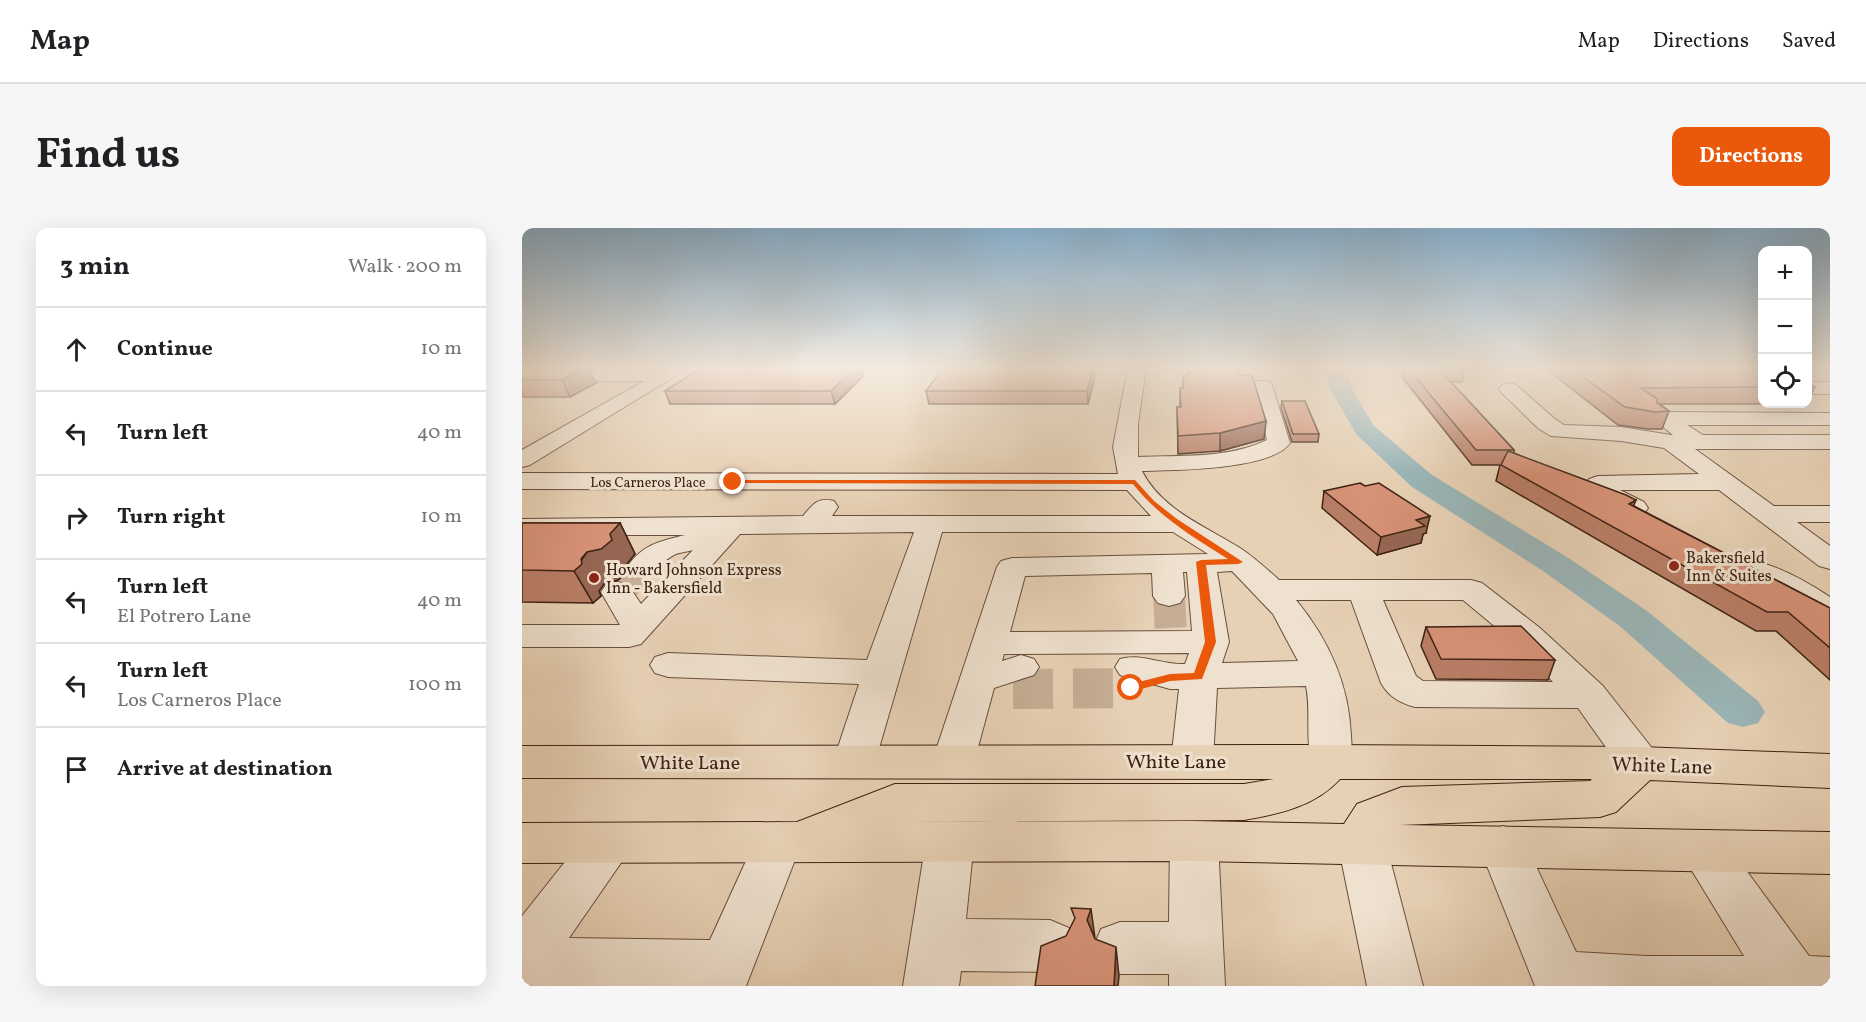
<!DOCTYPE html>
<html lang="en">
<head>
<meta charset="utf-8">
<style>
	body { margin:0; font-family:Vollkorn,serif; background:#f6f6f6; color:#202124 }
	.controls { position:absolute; right:18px; top:18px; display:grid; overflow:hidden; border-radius:12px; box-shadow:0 6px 24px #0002 }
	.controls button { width:54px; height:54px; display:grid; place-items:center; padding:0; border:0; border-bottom:2px solid #e0e0e0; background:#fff; color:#202124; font:30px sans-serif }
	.stop { position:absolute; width:18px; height:18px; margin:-14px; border:4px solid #ea580c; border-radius:50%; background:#fff }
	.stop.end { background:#ea580c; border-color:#fff; box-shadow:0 2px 6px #0008 }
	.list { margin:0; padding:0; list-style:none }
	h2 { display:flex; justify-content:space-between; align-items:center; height:78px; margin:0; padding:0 24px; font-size:26px }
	h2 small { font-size:20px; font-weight:400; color:#757577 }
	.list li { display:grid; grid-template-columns:39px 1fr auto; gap:18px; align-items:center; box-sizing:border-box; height:84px; padding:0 24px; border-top:2px solid #e0e0e0 }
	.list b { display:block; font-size:22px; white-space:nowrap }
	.list p { margin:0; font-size:20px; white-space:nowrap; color:#757577 }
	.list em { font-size:20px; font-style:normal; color:#757577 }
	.icon { flex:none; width:33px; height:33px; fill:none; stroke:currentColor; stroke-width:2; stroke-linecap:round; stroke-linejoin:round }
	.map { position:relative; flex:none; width:1308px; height:758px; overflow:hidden; border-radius:12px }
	header { display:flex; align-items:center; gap:36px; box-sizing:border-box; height:84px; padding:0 30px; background:#fff; border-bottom:2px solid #e0e0e0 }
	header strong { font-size:28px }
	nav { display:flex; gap:33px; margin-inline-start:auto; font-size:21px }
	.intro { display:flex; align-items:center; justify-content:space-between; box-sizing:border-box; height:144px; padding:0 36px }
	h1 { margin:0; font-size:42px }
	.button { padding:15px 27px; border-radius:12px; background:#ea580c; color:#fff; font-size:21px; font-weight:700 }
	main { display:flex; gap:36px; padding:0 36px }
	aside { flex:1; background:#fff; border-radius:12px; box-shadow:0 6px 24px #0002 }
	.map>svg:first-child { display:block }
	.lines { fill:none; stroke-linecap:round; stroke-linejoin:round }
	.canal { fill:#9ab5b7; fill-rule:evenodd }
	.minor-tunnel-far1 { stroke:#c5ae95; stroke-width:32; stroke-dasharray:32 16; stroke-linecap:butt }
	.minor-tunnel { stroke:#c5ae95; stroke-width:40; stroke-dasharray:40 20; stroke-linecap:butt }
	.minor-casing { stroke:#694e3c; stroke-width:2 }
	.major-casing { stroke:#3f2213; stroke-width:2 }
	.minor { fill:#efe1cf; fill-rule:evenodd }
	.major { fill:#e7d1b5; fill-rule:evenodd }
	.wall { fill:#b97e66; stroke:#3f2213; stroke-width:1.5 }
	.shaded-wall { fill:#966653; stroke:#3f2213; stroke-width:1.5 }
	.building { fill:#d79277; stroke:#3f2213; stroke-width:1.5 }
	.route { fill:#ea580c }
	.poi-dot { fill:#8f2418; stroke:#efe1cf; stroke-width:2 }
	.labels { text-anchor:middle; stroke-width:6; stroke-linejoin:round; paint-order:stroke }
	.far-street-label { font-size:14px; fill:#3f2213; stroke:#efe1cf }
	.poi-label { font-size:16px; fill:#3f2213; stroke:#efe1cf; text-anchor:start }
	.near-street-label { font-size:20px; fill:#3f2213; stroke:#efe1cf }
</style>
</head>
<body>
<header>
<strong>Map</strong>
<nav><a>Map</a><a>Directions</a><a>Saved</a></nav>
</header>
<div class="intro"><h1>Find us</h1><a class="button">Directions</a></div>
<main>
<aside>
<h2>3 min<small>Walk · 200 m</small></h2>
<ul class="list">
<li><svg class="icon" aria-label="ahead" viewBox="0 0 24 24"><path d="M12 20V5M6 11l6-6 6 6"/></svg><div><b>Continue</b></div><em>10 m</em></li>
<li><svg class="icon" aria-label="left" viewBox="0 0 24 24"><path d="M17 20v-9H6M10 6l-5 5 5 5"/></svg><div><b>Turn left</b></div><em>40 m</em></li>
<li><svg class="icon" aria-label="right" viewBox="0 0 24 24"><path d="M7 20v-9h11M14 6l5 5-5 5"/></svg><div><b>Turn right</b></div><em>10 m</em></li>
<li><svg class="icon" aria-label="left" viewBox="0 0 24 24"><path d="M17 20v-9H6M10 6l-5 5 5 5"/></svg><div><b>Turn left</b><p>El Potrero Lane</p></div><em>40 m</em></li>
<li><svg class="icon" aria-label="left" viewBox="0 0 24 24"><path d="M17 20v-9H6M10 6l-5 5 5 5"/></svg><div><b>Turn left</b><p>Los Carneros Place</p></div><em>100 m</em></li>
<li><svg class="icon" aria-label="arrive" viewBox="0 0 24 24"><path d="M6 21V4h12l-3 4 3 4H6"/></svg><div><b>Arrive at destination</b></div></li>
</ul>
</aside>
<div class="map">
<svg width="1308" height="758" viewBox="0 0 1308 758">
	<rect width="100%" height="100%" fill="#e7d1b5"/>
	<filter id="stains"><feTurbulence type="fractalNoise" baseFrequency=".00333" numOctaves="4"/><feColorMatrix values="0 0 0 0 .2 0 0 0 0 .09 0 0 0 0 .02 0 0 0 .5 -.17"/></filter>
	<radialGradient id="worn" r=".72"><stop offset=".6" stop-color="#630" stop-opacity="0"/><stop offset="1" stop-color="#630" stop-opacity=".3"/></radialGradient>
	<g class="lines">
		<path class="canal" d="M 803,140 L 823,140 L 831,163 L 852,198 L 910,247 L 1045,329 L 1125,383 L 1236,473 L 1243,484 L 1236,495 L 1221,499 L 1206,495 L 1099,399 L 1021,343 L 890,259 L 835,207 L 809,163 Z"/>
		<path class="minor-tunnel-far1" d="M 95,364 L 121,338
			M 647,368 L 649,406"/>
		<path class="minor-tunnel" d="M 491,461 L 609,460"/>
		<g class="minor-casing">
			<path id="minor" d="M 143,140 L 166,140 L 8,237 L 0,239 L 0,222 L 122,153 L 0,153 L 0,141 Z
				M 606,140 L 624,140 L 616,196 L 616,229 C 658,227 706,231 745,212 L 730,157 L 733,153 L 747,153 L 750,157 L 768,215 C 750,242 652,242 620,243 C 640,283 686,299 721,322 C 734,331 746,342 757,352 L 949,352 L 960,355 L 1018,400 L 1081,458 L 1133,524 L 1139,535 L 1133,546 L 1118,551 L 1103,546 L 1056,480 L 893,479 C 878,475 867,469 859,455 L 829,372 L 774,372 C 807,412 827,456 829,508 C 830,523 831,532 824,544 L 809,549 L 794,544 C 781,521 790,485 784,458 L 695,460 L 691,533 L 685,544 L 670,549 L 655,544 L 649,533 L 657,461 L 648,461 L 598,447 L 593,439 L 598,431 C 620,425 640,437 663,436 L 667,425 L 482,426 L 480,433 L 499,427 L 512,431 L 517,439 L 512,447 L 472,460 L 452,534 L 446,545 L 431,550 L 416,545 L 410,534 L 475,339 L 479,333 L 490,330 L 686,326 L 651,304 L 420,304 L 353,534 L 347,545 L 332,550 L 317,545 L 311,534 L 337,456 L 146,449 L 133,445 L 128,437 L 133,429 L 146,425 L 345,432 L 392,304 L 218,306 L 119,416 L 107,419 L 0,419 L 0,397 L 98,397 L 79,364 L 84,357 L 95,354 L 106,357 L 119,376 L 171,322 C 165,324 157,324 152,327 C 134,336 136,351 110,344 L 106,338 C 121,316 139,313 163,307 L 0,307 L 0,291 L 281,288 C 291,276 296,269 312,273 L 316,279 L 310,288 L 629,288 L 605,262 L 0,261 L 0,245 L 596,246 L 591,219 ZM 710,343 L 751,386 L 776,433 L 700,435 L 707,414 L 695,344 ZM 661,344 L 665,344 L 670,403 L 488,404 L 503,348 L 630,345 L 631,368 L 636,375 L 647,378 L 658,375 L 663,368 ZM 861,372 L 941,372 L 994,416 L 1031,454 L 901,453 L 894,448 Z
				M 1286,154 L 1308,154 L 1308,166 L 1286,166 Z
				M 987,155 L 994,157 L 1033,191 L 1042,197 L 1099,199 L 1149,207 L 1151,207 L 1130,190 L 1133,185 L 1141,184 L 1308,185 L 1308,197 L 1165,197 L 1181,207 L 1308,207 L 1308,221 L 1173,221 L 1252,278 L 1308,278 L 1308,294 L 1275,294 L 1308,318 L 1308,341 L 1297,338 L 1197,262 L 1098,262 L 1122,274 L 1126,280 L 1122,286 C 1101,291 1075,273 1063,256 L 1067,251 L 1076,248 L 1177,246 L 1142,220 L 1099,213 L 1029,208 L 1017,201 L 980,165 L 977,161 L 980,157 Z
				M 1236,334 C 1261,340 1287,355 1308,369 L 1308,394 L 1296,391 L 1271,373 L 1225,350 L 1221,343 L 1225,336 Z
				M 428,593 L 445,599 L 452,613 L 444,691 L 528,692 L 547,700 L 555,718 L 547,736 L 528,744 L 439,743 L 437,758 L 381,758 L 404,613 L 411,599 Z
				M 672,593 L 689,599 L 696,613 L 703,758 L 647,758 L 647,746 L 598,746 L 579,739 L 571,720 L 579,701 L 598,694 L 647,694 L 648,613 L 655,599 Z
				M 256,594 L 273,600 L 280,614 L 224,758 L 0,758 L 0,688 L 69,601 L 86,595 L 103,601 L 110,615 L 103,629 L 47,710 L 188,712 L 239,600 Z
				M 840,596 L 857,602 L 864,616 L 901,758 L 845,758 L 816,616 L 823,602 Z
				M 981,598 L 998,604 L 1054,724 L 1124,728 L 1222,728 L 1158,623 L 1165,608 L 1182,602 L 1199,608 L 1287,728 L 1308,729 L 1308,758 L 1013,758 L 957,618 L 964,604 Z"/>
		</g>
		<g class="major-casing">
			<path id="major" d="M 809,517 L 1118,519 L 1308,526 L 1308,560 L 1128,552 L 1094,584 L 1078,589 L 878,597 L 1308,604 L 1308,646 L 672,633 L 0,635 L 0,595 L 275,594 L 373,556 L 722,556 L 752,551 L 0,550 L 0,518 ZM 818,551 L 1070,551 L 1068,553 L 880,559 L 835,576 L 822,596 L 672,593 L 373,594 L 722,592 C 758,586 793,578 818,551 Z"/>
		</g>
		<use href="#minor" class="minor"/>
		<use href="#major" class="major"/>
	</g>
	<path class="wall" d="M 0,140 L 74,155 L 48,169 L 0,169 Z
		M 179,140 L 340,140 L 341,148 L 313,176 L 148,176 L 143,163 Z
		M 879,140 L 943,140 L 940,154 L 929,154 L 992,222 L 992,225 L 1112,278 L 1308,380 L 1308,452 L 1254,403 L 1234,403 L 974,253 L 978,237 L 950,237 L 880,149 L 881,143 Z
		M 1023,140 L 1240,140 L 1240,176 L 1285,176 L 1138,176 L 1147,183 L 1140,201 L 1126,201 L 1096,197 Z
		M 716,147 L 744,193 L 742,211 L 698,223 L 656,226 L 655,179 L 658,179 L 658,160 L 661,160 L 661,148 Z
		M 573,148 L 566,176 L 407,176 L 404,163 Z
		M 1286,156 L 1293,159 L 1286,174 Z
		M 760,173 L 797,206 L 796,214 L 770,214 L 759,180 Z
		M 802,263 L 904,305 L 901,306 L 899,315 L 855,327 L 800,280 Z
		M 0,295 L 98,295 L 113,326 L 104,337 L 107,343 L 96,352 L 82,356 L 77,363 L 79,368 L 71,375 L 0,374 Z
		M 904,399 L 1033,432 L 1026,452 L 914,451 L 899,418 Z"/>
	<path class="shaded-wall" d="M 63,140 L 67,140 L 74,155 L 48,169 L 40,152 Z
		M 330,140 L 340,140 L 341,148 L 313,176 L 309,163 Z
		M 571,140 L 572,140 L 573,148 L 566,176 L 565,163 Z
		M 744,193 L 742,211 L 698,223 L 698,205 Z
		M 1114,272 L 1107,289 L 1107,276 Z
		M 908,288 L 904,305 L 901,306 L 899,315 L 855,327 L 859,309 L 894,292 Z
		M 98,295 L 113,326 L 104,337 L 107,343 L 96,352 L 82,356 L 77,363 L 79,368 L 71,375 L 52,343 L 65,324 Z
		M 569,681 L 573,710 L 565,692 Z
		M 594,719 L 597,748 L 596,758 L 592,758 Z"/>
	<path class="building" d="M 0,140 L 63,140 L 40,152 L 0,152 Z
		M 179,140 L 333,140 L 309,163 L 143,163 Z
		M 421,140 L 571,140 L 565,163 L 404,163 Z
		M 668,140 L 716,140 L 716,147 L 730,147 L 744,193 L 698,205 L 656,208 L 655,179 L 659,179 L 658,160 L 661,160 L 661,148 L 665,148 Z
		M 886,140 L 942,140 L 943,141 L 917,141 L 992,222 L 954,222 Z
		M 1049,140 L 1240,140 L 1240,159 L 1119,160 L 1135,171 L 1135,175 L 1147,183 L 1133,184 L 1103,179 Z
		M 1286,156 L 1293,159 L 1286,159 Z
		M 760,173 L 783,173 L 797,206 L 771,206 Z
		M 986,223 L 1104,267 L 1114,272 L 1107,276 L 1308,380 L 1308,420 L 1266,384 L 1245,384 L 979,237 Z
		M 838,255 L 843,258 L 857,255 L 908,288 L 894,292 L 903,298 L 859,309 L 802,263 Z
		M 0,295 L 98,295 L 88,306 L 90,312 L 79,321 L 65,324 L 59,331 L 60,336 L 52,343 L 0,342 Z
		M 999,398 L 1033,432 L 919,431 L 904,399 Z
		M 549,680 L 569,681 L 565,692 L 573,711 L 594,719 L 592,758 L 513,758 L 519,718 L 544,708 L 553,690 Z"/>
	<linearGradient id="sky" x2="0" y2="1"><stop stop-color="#89b4d4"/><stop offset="0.57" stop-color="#f4eade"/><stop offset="1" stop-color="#f4eade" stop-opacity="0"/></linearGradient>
	<rect width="1308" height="246" fill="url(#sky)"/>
	<path class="route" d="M 211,252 L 613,252 L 632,273 L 655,291 L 721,334 L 716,336 L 684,337 L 694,414 L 680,451 L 648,453 L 609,464 L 603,460 L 605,457 L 648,446 L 672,445 L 683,414 L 674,334 L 679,332 L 706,331 C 671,309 637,289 611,256 L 209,255 Z"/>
	<g class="poi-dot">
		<circle cx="1152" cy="338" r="6"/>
		<circle cx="72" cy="350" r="6"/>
	</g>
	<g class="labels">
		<g class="far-street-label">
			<text x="126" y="259">Los Carneros Place</text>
		</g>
		<g class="poi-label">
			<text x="1164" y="335">Bakersfield<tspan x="1164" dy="18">Inn &amp; Suites</tspan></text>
			<text x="84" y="347">Howard Johnson Express<tspan x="84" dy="18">Inn - Bakersfield</tspan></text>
		</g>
		<g class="near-street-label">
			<text x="654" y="540">White Lane</text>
			<text x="168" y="541">White Lane</text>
			<text transform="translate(1140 537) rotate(2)" y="7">White Lane</text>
		</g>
	</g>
	<rect width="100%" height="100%" filter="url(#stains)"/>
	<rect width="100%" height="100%" fill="url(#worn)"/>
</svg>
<div class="controls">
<button>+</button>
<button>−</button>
<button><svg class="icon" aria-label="locate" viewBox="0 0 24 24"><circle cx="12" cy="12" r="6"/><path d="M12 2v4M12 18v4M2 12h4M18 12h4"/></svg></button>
</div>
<div class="stop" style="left:609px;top:460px"></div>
<div class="stop end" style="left:211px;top:254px"></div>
</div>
</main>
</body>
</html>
